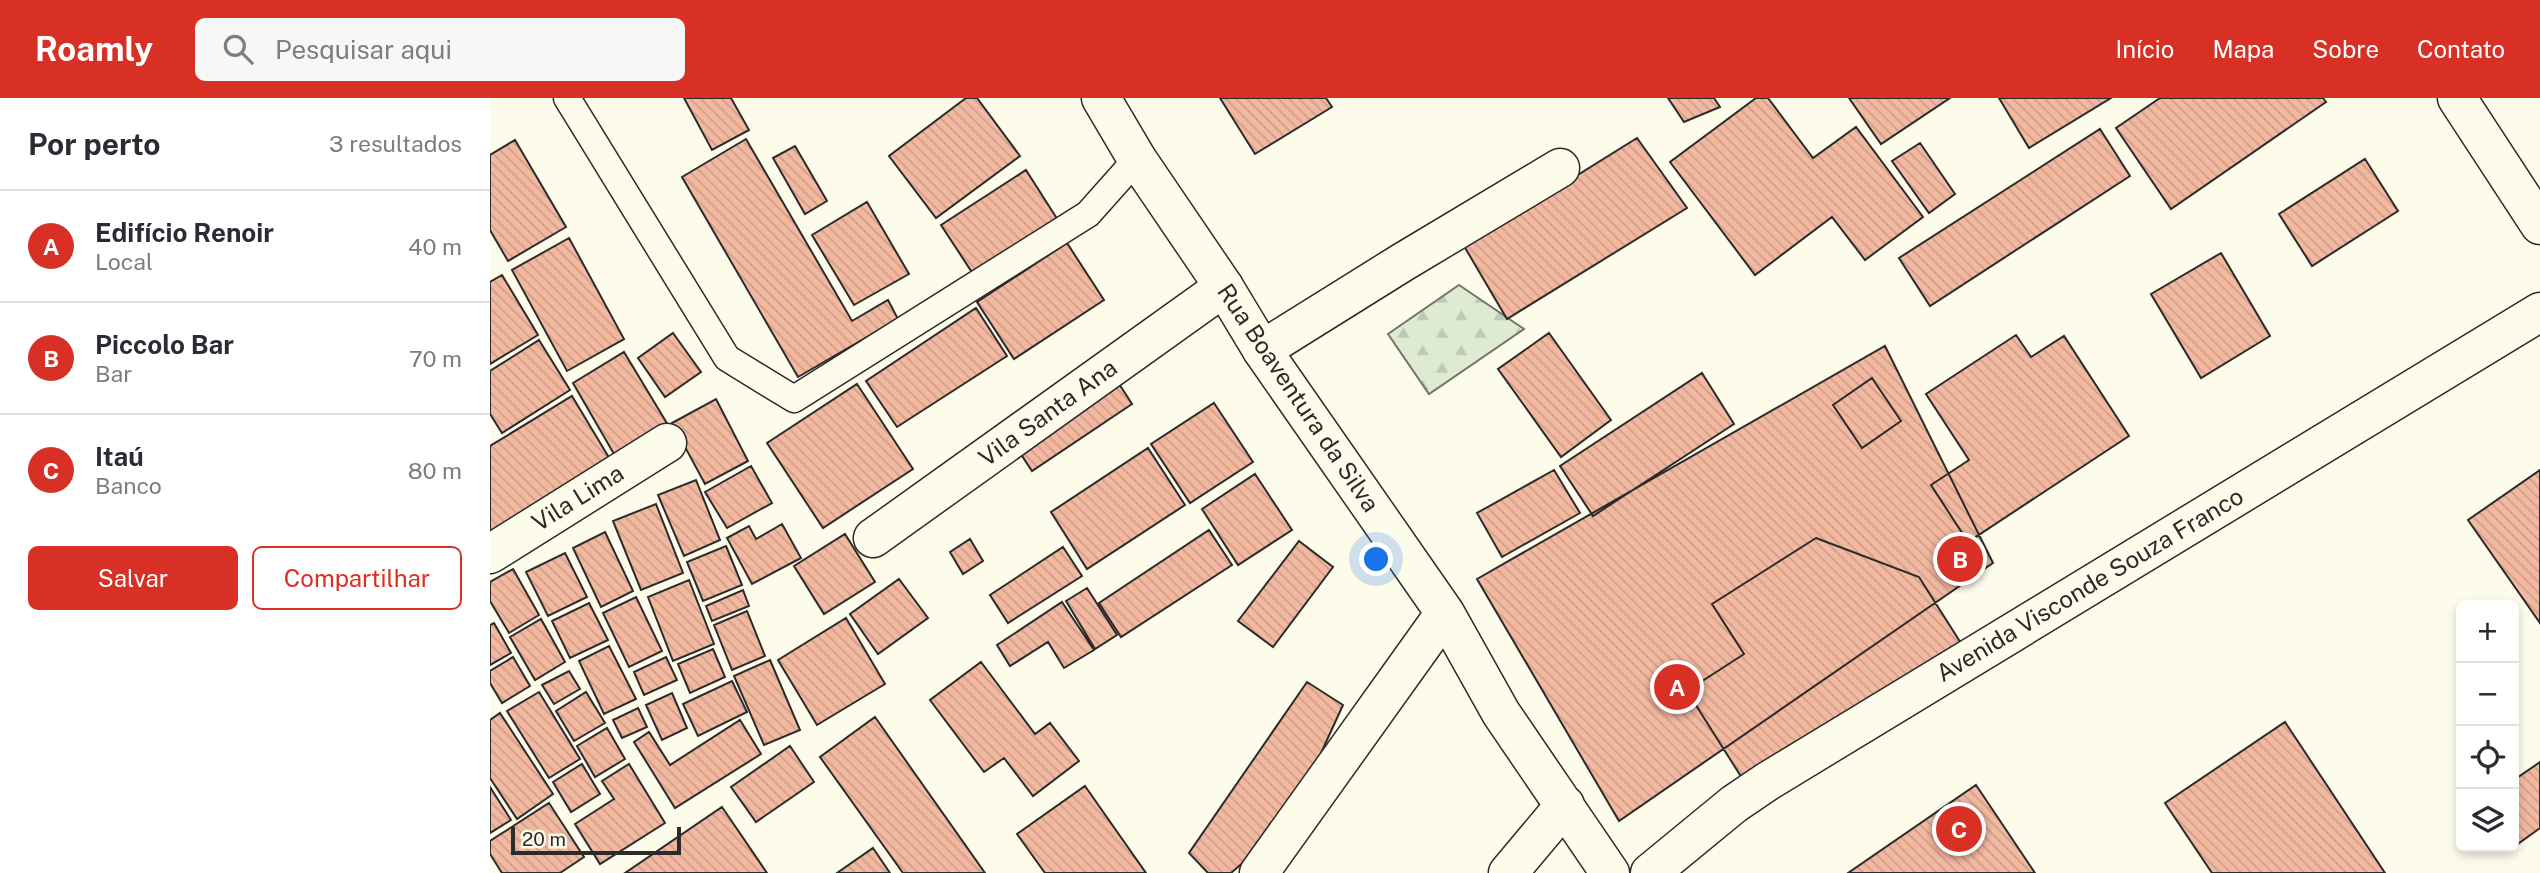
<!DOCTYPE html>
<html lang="pt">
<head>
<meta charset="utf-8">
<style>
	body { margin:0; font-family:"Public Sans",sans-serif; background:#f7f7f7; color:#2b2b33 }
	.controls { position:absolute; right:21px; bottom:21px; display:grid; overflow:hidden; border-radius:10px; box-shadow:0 4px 10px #0003 }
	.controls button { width:63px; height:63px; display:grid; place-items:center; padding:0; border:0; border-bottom:2px solid #e1e1e2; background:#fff; color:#2b2b33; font:35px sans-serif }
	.scale { position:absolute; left:21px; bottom:18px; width:170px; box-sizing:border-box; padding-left:7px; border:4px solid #2b2b2b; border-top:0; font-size:19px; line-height:24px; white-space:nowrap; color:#2b2b2b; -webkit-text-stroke:5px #fdfbea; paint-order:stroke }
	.you { position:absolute; left:887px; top:462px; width:24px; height:24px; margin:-18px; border:5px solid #fff; border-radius:50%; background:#1a73e8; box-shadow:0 0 0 10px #1a73e833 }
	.badge { display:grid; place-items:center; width:46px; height:46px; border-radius:50%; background:#d93025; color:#fff; font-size:23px; font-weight:700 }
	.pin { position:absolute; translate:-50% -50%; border:4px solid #fff; box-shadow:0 2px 7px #0006 }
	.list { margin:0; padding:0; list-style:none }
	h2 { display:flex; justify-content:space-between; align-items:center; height:91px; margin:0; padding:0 28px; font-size:30px }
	h2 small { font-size:23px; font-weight:400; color:#7c7c81 }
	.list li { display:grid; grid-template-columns:46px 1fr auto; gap:21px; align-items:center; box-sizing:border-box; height:112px; padding:0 28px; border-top:2px solid #e1e1e2 }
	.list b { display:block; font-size:26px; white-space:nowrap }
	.list p { margin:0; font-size:23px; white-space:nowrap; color:#7c7c81 }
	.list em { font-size:23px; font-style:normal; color:#7c7c81 }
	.actions { display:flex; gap:14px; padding:21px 28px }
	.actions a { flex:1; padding:16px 0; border:2px solid #d93025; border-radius:10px; text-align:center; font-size:24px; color:#d93025 }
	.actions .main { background:#d93025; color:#fff }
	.icon { flex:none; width:38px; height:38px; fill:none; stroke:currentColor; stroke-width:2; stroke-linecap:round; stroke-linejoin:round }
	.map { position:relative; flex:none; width:2050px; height:775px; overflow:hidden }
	header { display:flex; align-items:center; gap:42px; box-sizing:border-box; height:98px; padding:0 35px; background:#d93025; color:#fff }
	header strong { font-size:33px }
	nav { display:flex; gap:38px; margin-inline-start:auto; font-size:24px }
	.search { width:490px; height:63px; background:#f7f7f7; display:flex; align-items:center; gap:18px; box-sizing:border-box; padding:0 24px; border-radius:10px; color:#7c7c81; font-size:26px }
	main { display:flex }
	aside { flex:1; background:#fff }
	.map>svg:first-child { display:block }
	.forest { fill:url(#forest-firs); stroke:#74746e; stroke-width:2 }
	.building { fill:url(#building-back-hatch); stroke:#2b2b2b; stroke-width:2 }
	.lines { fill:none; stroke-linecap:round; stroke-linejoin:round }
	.lane-casing { stroke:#2b2b2b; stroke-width:29 }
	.street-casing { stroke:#2b2b2b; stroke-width:41 }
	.secondary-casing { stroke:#2b2b2b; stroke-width:41 }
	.lane { stroke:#fdfbea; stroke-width:26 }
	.street { stroke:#fdfbea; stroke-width:38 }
	.secondary { stroke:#fdfbea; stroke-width:38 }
	.labels { text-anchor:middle; stroke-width:5; stroke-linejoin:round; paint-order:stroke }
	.street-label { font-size:24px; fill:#2b2b2b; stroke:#fdfbea }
</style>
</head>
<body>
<header>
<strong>Roamly</strong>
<div class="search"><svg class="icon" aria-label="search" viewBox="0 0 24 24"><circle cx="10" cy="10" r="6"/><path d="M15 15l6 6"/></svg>Pesquisar aqui</div>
<nav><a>Início</a><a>Mapa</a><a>Sobre</a><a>Contato</a></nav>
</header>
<main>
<aside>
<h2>Por perto<small>3 resultados</small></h2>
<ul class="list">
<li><span class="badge">A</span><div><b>Edifício Renoir</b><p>Local</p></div><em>40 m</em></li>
<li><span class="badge">B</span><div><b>Piccolo Bar</b><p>Bar</p></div><em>70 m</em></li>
<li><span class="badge">C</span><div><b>Itaú</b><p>Banco</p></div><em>80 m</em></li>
</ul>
<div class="actions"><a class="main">Salvar</a><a>Compartilhar</a></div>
</aside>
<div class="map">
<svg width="2050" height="775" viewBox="0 0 2050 775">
	<defs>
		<pattern id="forest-firs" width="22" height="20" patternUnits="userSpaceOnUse" patternTransform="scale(1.75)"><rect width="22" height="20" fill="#deebd1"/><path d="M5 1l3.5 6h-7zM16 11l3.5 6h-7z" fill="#bfcab4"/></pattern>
		<pattern id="building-back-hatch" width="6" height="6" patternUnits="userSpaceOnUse" patternTransform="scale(1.75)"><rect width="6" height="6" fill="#f2b8a0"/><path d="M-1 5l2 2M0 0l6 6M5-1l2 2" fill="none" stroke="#d09e8a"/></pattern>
	</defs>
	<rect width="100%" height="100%" fill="#fdfbea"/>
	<path class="forest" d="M 969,187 L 1034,231 L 939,296 L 898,236 Z"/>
	<path class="building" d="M 194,0 L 241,0 L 259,32 L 222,52 Z
		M 476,0 L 487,0 L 530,58 L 446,120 L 399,58 Z
		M 730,0 L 836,0 L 842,9 L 765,56 Z
		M 1178,0 L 1224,0 L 1230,9 L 1194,24 Z
		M 1266,0 L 1278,0 L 1323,60 L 1366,29 L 1433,119 L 1375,162 L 1342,119 L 1265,177 L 1180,64 Z
		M 1359,0 L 1460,0 L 1391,46 Z
		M 1509,0 L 1621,0 L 1539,50 Z
		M 1670,0 L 1833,0 L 1836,4 L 1681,111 L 1626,30 Z
		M 1610,31 L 1640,78 L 1440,208 L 1409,160 Z
		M 1147,40 L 1197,110 L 1017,221 L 974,148 Z
		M 256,41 L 362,223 L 398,202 L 408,221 L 308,279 L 192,79 Z
		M 25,42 L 76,129 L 18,163 L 0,132 L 0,57 Z
		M 1430,45 L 1465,96 L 1439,115 L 1402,63 Z
		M 305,48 L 337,103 L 315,116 L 283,60 Z
		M 1875,61 L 1908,113 L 1822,168 L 1789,116 Z
		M 536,72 L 571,127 L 487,182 L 451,127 Z
		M 377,104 L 419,176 L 364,207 L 322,137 Z
		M 79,140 L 134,241 L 77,273 L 22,172 Z
		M 577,145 L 614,202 L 524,261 L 487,204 Z
		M 1731,155 L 1780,238 L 1711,280 L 1661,196 Z
		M 12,177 L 48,237 L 0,266 L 0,184 Z
		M 486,210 L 517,258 L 407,329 L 376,283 Z
		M 183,235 L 211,274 L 175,299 L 148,260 Z
		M 1059,235 L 1121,322 L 1071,359 L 1008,271 Z
		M 1526,237 L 1541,259 L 1574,238 L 1639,338 L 1478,444 L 1441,387 L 1479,362 L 1436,296 Z
		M 49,242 L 80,292 L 12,335 L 0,316 L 0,273 Z
		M 1395,248 L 1503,465 L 1129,723 L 987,481 Z
		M 134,254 L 181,332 L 128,363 L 83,285 Z
		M 1212,275 L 1244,326 L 1103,418 L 1070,368 Z
		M 624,278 L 642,306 L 542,373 L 523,344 Z
		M 1382,280 L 1411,323 L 1372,350 L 1343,307 Z
		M 367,286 L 423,371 L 333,430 L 277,345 Z
		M 82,298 L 124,368 L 0,444 L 0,348 Z
		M 226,301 L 258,363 L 215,386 L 182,325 Z
		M 724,305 L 763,364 L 700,405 L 661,346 Z
		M 658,350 L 695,407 L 597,471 L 561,414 Z
		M 261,368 L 282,405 L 237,430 L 215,394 Z
		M 1064,372 L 1090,415 L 1012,459 L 987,415 Z
		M 2050,372 L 2050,525 L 1978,422 Z
		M 765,376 L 802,432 L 748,467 L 712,411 Z
		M 206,382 L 230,442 L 194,458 L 168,397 Z
		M 166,406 L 193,475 L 151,492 L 123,423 Z
		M 292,426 L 311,460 L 262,486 L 237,440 L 259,428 L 266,441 Z
		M 719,432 L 742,467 L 631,539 L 609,505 Z
		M 115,434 L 143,493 L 111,509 L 83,450 Z
		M 355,436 L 385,484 L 334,516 L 304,468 Z
		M 1326,440 L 1429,479 L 1474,550 L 1257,688 L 1197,593 L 1254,556 L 1222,506 Z
		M 480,441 L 493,463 L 473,476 L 460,454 Z
		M 809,443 L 843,469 L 783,549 L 748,523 Z
		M 236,448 L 252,487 L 213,503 L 197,464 Z
		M 573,449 L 592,478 L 518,525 L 500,497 Z
		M 75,455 L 97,499 L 58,518 L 36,474 Z
		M 23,471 L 49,517 L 19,535 L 0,503 L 0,484 Z
		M 409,481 L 438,520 L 388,556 L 360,516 Z
		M 199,482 L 224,546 L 183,563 L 158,499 Z
		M 597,490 L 627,537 L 605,551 L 576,503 Z
		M 253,492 L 259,508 L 222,523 L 216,508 Z
		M 146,499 L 172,553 L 139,569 L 113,515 Z
		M 572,504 L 604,552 L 574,570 L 558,544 L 520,568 L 507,547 Z
		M 99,505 L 118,542 L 80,560 L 62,523 Z
		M 257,513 L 275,558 L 242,572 L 224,527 Z
		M 356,520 L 395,586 L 327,627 L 288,562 Z
		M 51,521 L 75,564 L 45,582 L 20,539 Z
		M 4,525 L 21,555 L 0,567 L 0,527 Z
		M 119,548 L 146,601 L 114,616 L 89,563 Z
		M 223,551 L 235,579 L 200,595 L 188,566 Z
		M 23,559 L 40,588 L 12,605 L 0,585 L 0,573 Z
		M 176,559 L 187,582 L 154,597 L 144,574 Z
		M 280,562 L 310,632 L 274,647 L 244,578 Z
		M 491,564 L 545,636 L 560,625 L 589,663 L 543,698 L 514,660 L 494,674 L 440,602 Z
		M 79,573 L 90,591 L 64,606 L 52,587 Z
		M 242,583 L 257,614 L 208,638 L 193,606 Z
		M 817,584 L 853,607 L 799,725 L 741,775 L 718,775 L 699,755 Z
		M 49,594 L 90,661 L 59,680 L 17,613 Z
		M 96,594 L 115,625 L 84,643 L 66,613 Z
		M 182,595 L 197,630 L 172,642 L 156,607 Z
		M 148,610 L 157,629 L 132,640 L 123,622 Z
		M 10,615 L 63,696 L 27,721 L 0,680 L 0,622 Z
		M 385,619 L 495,775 L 413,775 L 330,659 Z
		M 250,622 L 271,656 L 185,710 L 144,644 L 159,634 L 180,667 Z
		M 1795,624 L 1895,775 L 1722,775 L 1675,705 Z
		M 117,630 L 135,661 L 105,679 L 87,648 Z
		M 300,648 L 324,684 L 266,724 L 241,689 Z
		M 2050,664 L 2050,730 L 2025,748 L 2024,682 Z
		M 92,666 L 110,696 L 81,714 L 63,684 Z
		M 139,666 L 175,725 L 110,766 L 85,726 L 124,701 L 112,683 Z
		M 1486,687 L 1545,775 L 1358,775 Z
		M 595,688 L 656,775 L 555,775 L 527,736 Z
		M 0,689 L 21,722 L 0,735 Z
		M 59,705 L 94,759 L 70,775 L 12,775 L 0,756 L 0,743 Z
		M 232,709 L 277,775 L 135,775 Z
		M 383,750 L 400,775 L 347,775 Z"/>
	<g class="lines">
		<g class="lane-casing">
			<path id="lane" d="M 77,0 L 237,260 L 304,301 L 598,116 L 647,61"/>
		</g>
		<g class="street-casing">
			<path id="street" d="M 1967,0 L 2050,127
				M 772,252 L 913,164 L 1070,70
				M 383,440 L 734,189
				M 0,456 L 177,345"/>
		</g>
		<g class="secondary-casing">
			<path id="secondary" d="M 611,0 L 647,61 L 734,189 L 772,252 L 955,515 L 1011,615 L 1120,775
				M 769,775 L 955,515
				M 1018,775 L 1075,707
				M 1160,775 L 1244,706 L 1278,683 L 2050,214"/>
		</g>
		<use href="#lane" class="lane"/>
		<use href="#street" class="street"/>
		<use href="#secondary" class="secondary"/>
	</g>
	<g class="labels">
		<g class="street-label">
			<text transform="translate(808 300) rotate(56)" y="8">Rua Boaventura da Silva</text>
			<text transform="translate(558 315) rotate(-36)" y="8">Vila Santa Ana</text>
			<text transform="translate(88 400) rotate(-32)" y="8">Vila Lima</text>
			<text transform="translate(1600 487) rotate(-31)" y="8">Avenida Visconde Souza Franco</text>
		</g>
	</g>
</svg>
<div class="controls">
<button>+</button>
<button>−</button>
<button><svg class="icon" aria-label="locate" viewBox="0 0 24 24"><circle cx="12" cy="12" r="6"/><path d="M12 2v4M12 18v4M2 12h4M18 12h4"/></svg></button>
<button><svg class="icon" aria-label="layers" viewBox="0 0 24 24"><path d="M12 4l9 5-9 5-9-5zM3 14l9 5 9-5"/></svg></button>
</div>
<div class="scale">20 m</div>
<div class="you"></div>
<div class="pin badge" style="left:1187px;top:589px">A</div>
<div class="pin badge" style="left:1470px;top:461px">B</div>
<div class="pin badge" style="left:1469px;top:731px">C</div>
</div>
</main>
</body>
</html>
